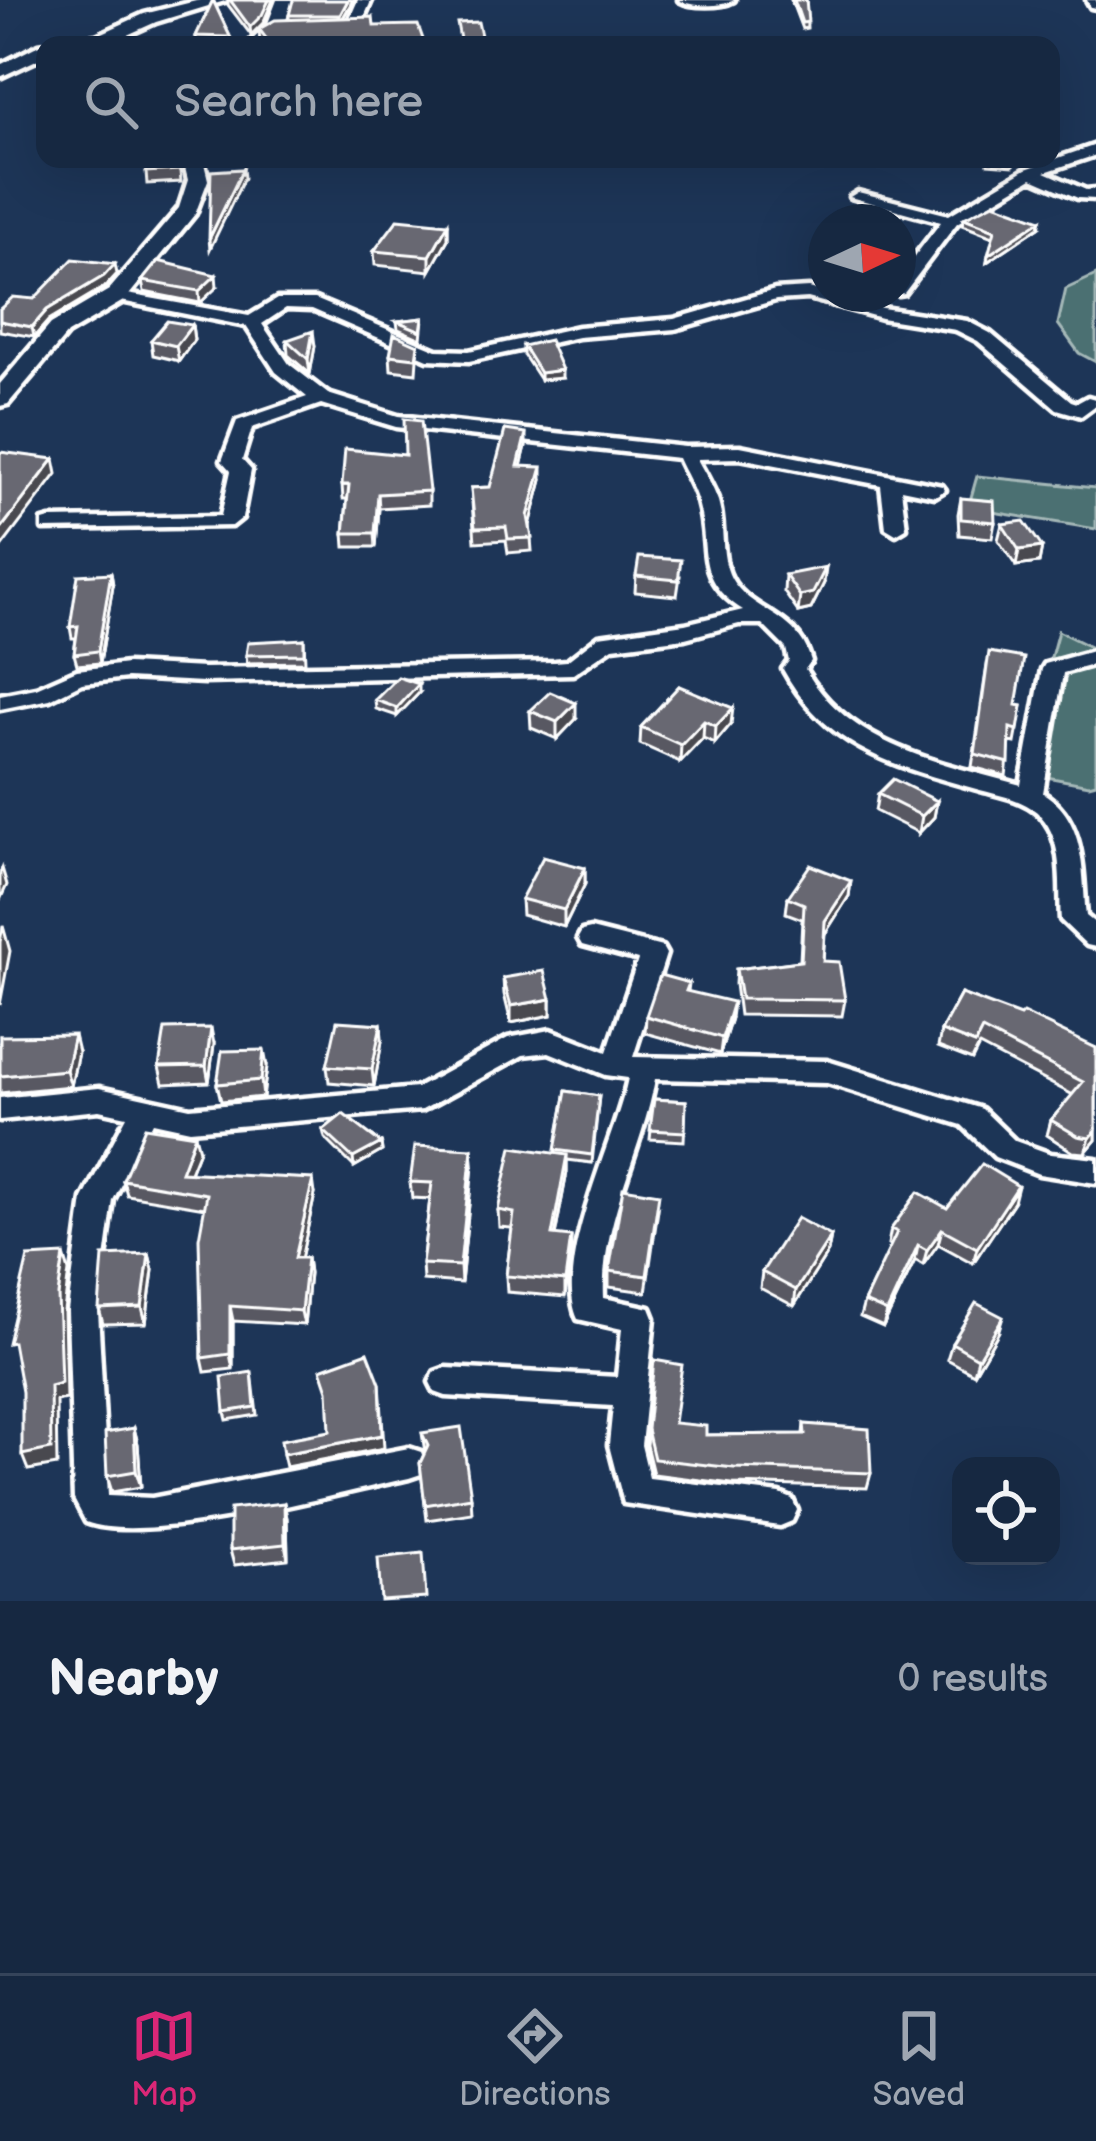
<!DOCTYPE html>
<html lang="en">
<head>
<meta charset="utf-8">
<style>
	body { margin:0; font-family:"Balsamiq Sans",sans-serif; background:#23344c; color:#f1f3f6 }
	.controls { position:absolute; right:36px; bottom:36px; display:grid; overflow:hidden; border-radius:24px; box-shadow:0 12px 48px #0002 }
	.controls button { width:108px; height:108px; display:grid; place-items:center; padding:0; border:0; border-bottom:3px solid #35445a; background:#162841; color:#f1f3f6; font:60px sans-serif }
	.compass { position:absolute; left:808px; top:204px; width:108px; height:108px; border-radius:50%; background:#162841; box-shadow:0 12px 48px #0002; rotate:86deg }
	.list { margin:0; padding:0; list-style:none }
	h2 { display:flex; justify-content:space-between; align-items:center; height:156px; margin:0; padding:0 48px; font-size:51px }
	h2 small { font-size:39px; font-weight:400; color:#9ea6b1 }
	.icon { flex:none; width:66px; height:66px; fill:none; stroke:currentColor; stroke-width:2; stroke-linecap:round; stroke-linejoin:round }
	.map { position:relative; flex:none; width:1096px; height:1601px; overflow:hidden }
	.search { position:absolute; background:#162841; box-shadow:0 12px 48px #0002; left:36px; right:36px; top:36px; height:132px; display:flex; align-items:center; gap:30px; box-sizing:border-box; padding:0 42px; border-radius:24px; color:#9ea6b1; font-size:45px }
	.sheet { height:372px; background:#162841 }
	nav { display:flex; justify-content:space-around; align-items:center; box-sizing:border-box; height:168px; border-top:3px solid #35445a; background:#162841; font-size:33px; color:#9ea6b1 }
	nav a { display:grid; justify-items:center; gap:6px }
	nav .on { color:#db2777 }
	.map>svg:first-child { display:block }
	.green { fill:#4b7072; stroke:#a5b8b8; stroke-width:3 }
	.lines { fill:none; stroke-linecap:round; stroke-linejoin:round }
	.minor-casing { stroke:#fff; stroke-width:9 }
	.tertiary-casing { stroke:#fff; stroke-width:9 }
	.minor { fill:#1d3557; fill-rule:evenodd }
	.tertiary { fill:#1d3557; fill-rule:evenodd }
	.wall { fill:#595962; stroke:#fff; stroke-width:3 }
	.shaded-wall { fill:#494950; stroke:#fff; stroke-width:3 }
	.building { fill:#686872; stroke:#fff; stroke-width:3 }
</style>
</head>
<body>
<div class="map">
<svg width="1096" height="1601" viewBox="0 0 1096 1601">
	<rect width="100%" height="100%" fill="#1d3557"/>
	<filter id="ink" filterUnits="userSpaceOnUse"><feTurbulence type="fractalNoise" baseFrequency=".00833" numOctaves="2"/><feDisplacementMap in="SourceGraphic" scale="24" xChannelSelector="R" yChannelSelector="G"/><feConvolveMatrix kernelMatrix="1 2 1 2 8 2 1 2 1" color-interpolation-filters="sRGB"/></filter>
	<g filter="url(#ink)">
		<path class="green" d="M 1096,275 L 1096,362 L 1079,353 L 1058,324 L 1066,289 Z
			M 977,476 L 1096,488 L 1096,529 L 968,508 Z
			M 1058,631 L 1096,650 L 1096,783 L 1089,785 L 1020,772 Z"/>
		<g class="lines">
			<g class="minor-casing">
				<path id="minor" d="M 358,0 L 371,1 L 358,31 L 328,36 L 328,30 L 347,25 Z
					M 679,0 L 734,0 C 722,7 691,7 679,0 Z
					M 1087,0 L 1096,0 L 1096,8 L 1091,7 Z
					M 1096,145 L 1096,155 L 1045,172 L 1086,190 L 1096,189 L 1096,199 L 1078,198 L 1032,178 L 957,223 L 904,293 L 898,294 L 898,278 L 941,222 L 850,197 L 858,192 L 949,215 L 1026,169 Z
					M 809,288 L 882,308 L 967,321 L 990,333 L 1071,401 L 1077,403 L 1088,397 L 1095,399 L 1096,405 L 1081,416 L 1057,409 L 978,341 L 956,330 L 881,318 L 808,298 L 776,300 L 675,329 L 578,337 L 469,361 L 428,359 L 312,309 L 286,308 L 262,324 L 289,364 L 328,394 L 398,416 L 685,447 L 740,446 L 942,486 L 945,490 L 935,496 L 901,489 L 906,528 L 896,534 L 886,528 L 881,485 L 740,458 L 697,459 C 704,472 713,487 718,501 C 726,528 718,559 734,583 C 756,614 798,614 811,661 L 805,669 C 849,747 941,763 1021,785 L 1042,669 L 1045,664 L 1096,650 L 1096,664 L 1063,673 L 1043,793 C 1086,819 1082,872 1086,916 L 1096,924 L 1096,947 L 1087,945 L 1061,920 C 1059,889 1064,847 1045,821 C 1031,800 1002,796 980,790 C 896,766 827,750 783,669 L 789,661 L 786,648 L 762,624 L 739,624 L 685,638 L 613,647 L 573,674 L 204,682 L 127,678 L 82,683 L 50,699 L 0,709 L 0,695 L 36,688 L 77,670 L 127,664 L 204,668 L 555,662 L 567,661 L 599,636 L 685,624 L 743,610 C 692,577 712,551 698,502 C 694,487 684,472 678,458 L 396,427 L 321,404 L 252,428 L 242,460 L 251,470 L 242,518 L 232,526 L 43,529 L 43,521 L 50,519 L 221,516 L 231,471 L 222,461 L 237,421 L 307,397 L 276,372 L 246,326 L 111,299 L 111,291 L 249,316 L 277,299 L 315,299 L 437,350 L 469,351 L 578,327 L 674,319 L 775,290 Z
					M 591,929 L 662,947 L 666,954 L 633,1057 L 827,1061 L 982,1109 L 1015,1141 L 1051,1154 L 1096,1159 L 1096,1183 L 1039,1174 L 995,1157 L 962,1125 L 827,1083 L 655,1079 C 642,1153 600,1221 604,1298 L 650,1308 L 654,1318 L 641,1445 L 649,1478 L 780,1494 L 792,1499 L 797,1510 L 792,1521 L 780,1526 L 624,1503 L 609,1445 L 613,1406 L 446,1396 L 435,1392 L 430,1382 L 435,1372 L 446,1368 L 617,1377 L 622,1329 L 578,1319 C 552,1263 616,1139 628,1078 L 606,1075 L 549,1052 L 523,1055 L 422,1110 L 190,1130 L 153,1122 L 113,1200 L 98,1311 L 108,1496 L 152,1498 L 409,1448 L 421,1452 L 425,1463 L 421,1474 L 409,1478 C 338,1493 146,1546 86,1522 L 74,1499 L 68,1311 L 83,1199 L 127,1116 L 99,1110 L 0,1120 L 0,1098 L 99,1088 L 190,1108 L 417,1088 L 508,1038 L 551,1030 L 607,1052 L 638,960 L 582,945 L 578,938 L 582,931 Z"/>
			</g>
			<g class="tertiary-casing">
				<path id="tertiary" d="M 200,0 L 228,0 L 156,22 L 105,45 L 45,45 L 45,56 L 0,77 L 0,65 L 39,45 L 96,36 L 144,14 Z
					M 277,0 L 293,0 L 283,28 L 266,45 L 247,45 L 267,26 Z
					M 183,159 L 203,159 L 208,180 L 195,214 L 125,300 L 67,334 L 8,404 L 0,406 L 0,384 L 51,324 L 109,290 L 179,208 L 188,180 Z"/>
			</g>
			<use href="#minor" class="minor"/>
			<use href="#tertiary" class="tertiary"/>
		</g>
		<path class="wall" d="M 213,0 L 234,45 L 197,45 L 196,36 Z
			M 228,0 L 273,0 L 263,23 L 251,35 L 228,5 Z
			M 353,0 L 343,18 L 374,26 L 425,45 L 260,45 L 259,29 L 289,20 L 289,15 Z
			M 791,0 L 806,0 L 807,28 L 802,29 Z
			M 179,159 L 181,182 L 147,184 L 146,172 Z
			M 987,159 L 1014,159 L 1013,166 L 988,164 Z
			M 964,218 L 1039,227 L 987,262 L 993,237 L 962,225 Z
			M 448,224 L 448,239 L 430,271 L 375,265 L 374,251 Z
			M 117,274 L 106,286 L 49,320 L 34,337 L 0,331 L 0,309 Z
			M 142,281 L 217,287 L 200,303 L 144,292 Z
			M 423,318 L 421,339 L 398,329 L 397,321 Z
			M 192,325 L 194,340 L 179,361 L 153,355 L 151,340 Z
			M 287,340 L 315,346 L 310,374 L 288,355 Z
			M 418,345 L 416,373 L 391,370 L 390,355 Z
			M 523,346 L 562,378 L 540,380 L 523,354 Z
			M 526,446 L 521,466 L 542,480 L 530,525 L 532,551 L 508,553 L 506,540 L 475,542 L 471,488 L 490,487 Z
			M 342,485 L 429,491 L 429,505 L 379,508 L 376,547 L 345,547 L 344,533 L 347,499 L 343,499 Z
			M 961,498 L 995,522 L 992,538 L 959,535 L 958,514 Z
			M 1002,524 L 1042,547 L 1039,563 L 1016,566 L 998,540 Z
			M 111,573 L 113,585 L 100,663 L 77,665 L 74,654 L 76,638 L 72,638 L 70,627 Z
			M 785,575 L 824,583 L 811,609 L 798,612 L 784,592 Z
			M 636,576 L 680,576 L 677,596 L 635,592 Z
			M 304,639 L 305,662 L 247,663 L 246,655 Z
			M 987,665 L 1016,705 L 1022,706 L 1015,743 L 1010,742 L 1006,776 L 972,767 Z
			M 679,686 L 731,724 L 715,743 L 703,738 L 680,762 L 640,744 L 641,727 Z
			M 419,693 L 397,716 L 376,709 L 375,700 Z
			M 530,711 L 576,719 L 557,739 L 531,728 Z
			M 878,794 L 937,801 L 934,817 L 919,833 L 875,811 Z
			M 585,868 L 585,884 L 564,927 L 522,915 L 521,899 Z
			M 851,881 L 849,896 L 825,934 L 823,961 L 845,1000 L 842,1016 L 739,1015 L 735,984 L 736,969 L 800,961 L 802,919 L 786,913 L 788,897 Z
			M 503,978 L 551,999 L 551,1015 L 511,1023 L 504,994 Z
			M 689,983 L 688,991 L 731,1018 L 720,1054 L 645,1033 L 646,1016 Z
			M 961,994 L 1096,1048 L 1096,1140 L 1085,1153 L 1073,1152 L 1047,1135 L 1051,1120 L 1073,1095 L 979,1046 L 972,1060 L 938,1047 L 941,1031 Z
			M 381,1024 L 382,1041 L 374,1086 L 329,1082 L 327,1066 Z
			M 0,1036 L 78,1052 L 71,1086 L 0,1093 Z
			M 214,1044 L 209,1082 L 163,1084 L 159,1067 Z
			M 267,1066 L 263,1097 L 221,1101 L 217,1084 Z
			M 566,1091 L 599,1096 L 592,1163 L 567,1160 L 567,1172 L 555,1236 L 571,1237 L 565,1297 L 507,1292 L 506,1276 L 512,1228 L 499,1227 L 498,1210 L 555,1153 Z
			M 654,1099 L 686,1101 L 684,1141 L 650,1139 Z
			M 323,1130 L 381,1143 L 382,1151 L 354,1167 L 325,1138 Z
			M 472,1149 L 473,1165 L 461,1283 L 423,1280 L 422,1264 L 430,1199 L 412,1198 L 410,1182 Z
			M 199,1150 L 190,1173 L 315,1194 L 301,1258 L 307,1258 L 309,1273 L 304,1325 L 233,1321 L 233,1369 L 205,1372 L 202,1358 L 205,1208 L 127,1195 L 123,1180 Z
			M 1014,1202 L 973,1263 L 938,1244 L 923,1265 L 915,1260 L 883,1327 L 860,1317 L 864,1302 L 891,1246 L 888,1244 L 891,1229 L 947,1208 Z
			M 658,1210 L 646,1292 L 609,1287 L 609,1271 Z
			M 831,1236 L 828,1252 L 794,1306 L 760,1288 L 762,1272 Z
			M 149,1254 L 153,1270 L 146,1323 L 103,1324 L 99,1309 Z
			M 998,1333 L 974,1374 L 947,1359 L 952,1343 Z
			M 654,1360 L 674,1423 L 706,1435 L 803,1434 L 804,1424 L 871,1473 L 867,1488 L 732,1484 L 653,1474 L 646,1445 Z
			M 253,1380 L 257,1415 L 227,1420 L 225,1412 Z
			M 134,1428 L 138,1444 L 141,1487 L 112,1492 L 107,1476 Z
			M 422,1433 L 471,1497 L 472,1513 L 427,1520 L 420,1463 L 425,1452 Z
			M 284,1503 L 287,1518 L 288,1559 L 234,1565 L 230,1550 Z"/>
		<path class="shaded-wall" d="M 269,0 L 273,0 L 263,23 L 251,35 L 250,27 Z
			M 348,0 L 353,0 L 340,23 L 340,15 Z
			M 243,169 L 244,178 L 210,249 L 209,239 Z
			M 1041,220 L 1039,227 L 987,262 L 988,255 Z
			M 448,224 L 448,239 L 430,271 L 430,256 Z
			M 115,264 L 117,274 L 106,286 L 49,320 L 34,337 L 32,327 L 47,310 Z
			M 216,275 L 217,287 L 200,303 L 199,291 Z
			M 192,325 L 194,340 L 179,361 L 176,346 Z
			M 313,331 L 315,346 L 310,374 L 308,359 Z
			M 562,370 L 562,378 L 540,380 L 540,373 Z
			M 526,433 L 526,446 L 518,479 L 518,466 Z
			M 54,459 L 57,474 L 0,549 L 0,530 Z
			M 542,467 L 542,480 L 529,529 L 528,516 Z
			M 378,494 L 379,508 L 376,547 L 375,533 Z
			M 1042,547 L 1039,563 L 1016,566 L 1019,550 Z
			M 826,567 L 824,583 L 811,609 L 798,612 L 800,596 Z
			M 111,573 L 113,585 L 100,663 L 98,651 Z
			M 419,684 L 419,693 L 397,716 L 397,708 Z
			M 576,703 L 576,719 L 557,739 L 557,722 Z
			M 733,708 L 731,724 L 715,743 L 716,726 Z
			M 704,721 L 703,738 L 680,762 L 681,745 Z
			M 937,801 L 934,817 L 919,833 L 922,816 Z
			M 2,868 L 7,885 L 0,900 L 0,873 Z
			M 585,868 L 585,884 L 564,927 L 564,910 Z
			M 851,881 L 849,896 L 823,937 L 825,921 Z
			M 3,926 L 10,951 L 0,1005 L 0,942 Z
			M 551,999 L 551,1015 L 511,1023 L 511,1006 Z
			M 733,1002 L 731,1018 L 720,1054 L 722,1038 Z
			M 381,1024 L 382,1041 L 374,1086 L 372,1069 Z
			M 211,1028 L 214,1044 L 209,1082 L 206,1066 Z
			M 74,1035 L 78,1052 L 71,1086 L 66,1070 Z
			M 264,1050 L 267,1066 L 263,1097 L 261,1080 Z
			M 1096,1130 L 1096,1140 L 1085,1153 L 1090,1138 Z
			M 195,1135 L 199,1150 L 184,1187 L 181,1172 Z
			M 381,1143 L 382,1151 L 354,1167 L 353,1158 Z
			M 472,1149 L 473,1165 L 461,1283 L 460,1266 Z
			M 567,1155 L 567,1172 L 552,1252 L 552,1235 Z
			M 313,1179 L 315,1194 L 298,1273 L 295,1258 Z
			M 1018,1186 L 1014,1202 L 973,1263 L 977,1248 Z
			M 942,1229 L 938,1244 L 923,1265 L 927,1250 Z
			M 831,1236 L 828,1252 L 794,1306 L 796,1290 Z
			M 571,1237 L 571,1253 L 565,1297 L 565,1281 Z
			M 918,1245 L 915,1260 L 883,1327 L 887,1312 Z
			M 149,1254 L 153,1270 L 146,1323 L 142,1307 Z
			M 64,1255 L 69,1271 L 64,1311 L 66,1399 L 56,1401 L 57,1465 L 28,1470 L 22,1455 L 58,1295 Z
			M 307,1258 L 309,1273 L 304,1325 L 301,1311 Z
			M 230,1306 L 233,1321 L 233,1369 L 230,1354 Z
			M 1003,1317 L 998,1333 L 974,1374 L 978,1358 Z
			M 380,1383 L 384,1448 L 286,1467 L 283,1454 L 382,1435 Z
			M 134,1428 L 138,1444 L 141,1487 L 136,1471 Z
			M 284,1503 L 287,1518 L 288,1559 L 285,1544 Z"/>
		<path class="building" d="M 213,0 L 234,45 L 219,45 L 226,37 L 196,36 Z
			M 230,0 L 269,0 L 262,15 L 250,27 Z
			M 293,0 L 348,0 L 340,15 L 289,15 Z
			M 794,0 L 806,0 L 808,22 L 802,23 Z
			M 373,17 L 374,26 L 418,25 L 425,45 L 271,45 L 259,29 L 275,20 Z
			M 478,22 L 483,45 L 461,45 L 457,23 Z
			M 146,159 L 178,159 L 179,170 L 146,172 Z
			M 243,169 L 209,239 L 211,171 Z
			M 994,203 L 1041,220 L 988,255 L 995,230 L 964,218 Z
			M 398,219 L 448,224 L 430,256 L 374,251 Z
			M 73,259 L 115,264 L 104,276 L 47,310 L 32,327 L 0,321 L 0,309 L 13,297 L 34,299 Z
			M 158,261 L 216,275 L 199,291 L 142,281 Z
			M 423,318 L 421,331 L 397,321 Z
			M 167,321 L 192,325 L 176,346 L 151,340 Z
			M 313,331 L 308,359 L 287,340 Z
			M 394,334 L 418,345 L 416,358 L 390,355 Z
			M 549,340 L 562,370 L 540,373 L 523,346 Z
			M 404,419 L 421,421 L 429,491 L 378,494 L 375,533 L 344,533 L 349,485 L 342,485 L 345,449 L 405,455 Z
			M 505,430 L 526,433 L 518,466 L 542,467 L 528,516 L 532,538 L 508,539 L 506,527 L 475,528 L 471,488 L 490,487 Z
			M 0,452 L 54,459 L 0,530 Z
			M 961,498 L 994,501 L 995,522 L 961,519 Z
			M 1024,521 L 1042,547 L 1019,550 L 1002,524 Z
			M 639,557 L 681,560 L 678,580 L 636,576 Z
			M 826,567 L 813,593 L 800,596 L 785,575 Z
			M 111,573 L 98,651 L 74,654 L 78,626 L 70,627 L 78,575 Z
			M 304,639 L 304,654 L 246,655 L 248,642 Z
			M 989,652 L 1024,658 L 1016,705 L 1022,706 L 1018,730 L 1010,728 L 1009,763 L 975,754 Z
			M 398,677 L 419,684 L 397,708 L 375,700 Z
			M 679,686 L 733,708 L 716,726 L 704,721 L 681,745 L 641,727 Z
			M 550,692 L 576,703 L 557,722 L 530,711 Z
			M 893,779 L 937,801 L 922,816 L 878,794 Z
			M 543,857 L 585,868 L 564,910 L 521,899 Z
			M 810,865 L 851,881 L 825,921 L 823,961 L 839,962 L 845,1000 L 741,999 L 736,969 L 801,961 L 804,904 L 788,897 Z
			M 544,971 L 551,999 L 511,1006 L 503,978 Z
			M 660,975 L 689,983 L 686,991 L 733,1002 L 722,1038 L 646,1016 Z
			M 961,994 L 1020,1016 L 1023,1013 L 1096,1048 L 1096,1130 L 1090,1138 L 1078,1136 L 1051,1120 L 1083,1082 L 982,1030 L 975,1044 L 941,1031 Z
			M 337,1021 L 381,1024 L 372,1069 L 327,1066 Z
			M 211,1028 L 206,1066 L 159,1067 L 165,1029 Z
			M 74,1035 L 66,1070 L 0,1076 L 0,1036 Z
			M 264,1050 L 261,1080 L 217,1084 L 222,1051 Z
			M 566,1091 L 599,1096 L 592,1155 L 555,1150 Z
			M 654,1099 L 686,1101 L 685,1132 L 650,1130 Z
			M 343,1114 L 381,1143 L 353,1158 L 323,1130 Z
			M 145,1127 L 195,1135 L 181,1172 L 313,1179 L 295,1258 L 307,1258 L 301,1311 L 230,1306 L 230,1354 L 202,1358 L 199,1238 L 207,1194 L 123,1180 Z
			M 415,1146 L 472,1149 L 460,1266 L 422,1264 L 432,1183 L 410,1182 Z
			M 512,1147 L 567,1155 L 552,1235 L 571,1237 L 565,1281 L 506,1276 L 514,1213 L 498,1210 Z
			M 982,1164 L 1018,1186 L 977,1248 L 942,1229 L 927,1250 L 918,1245 L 887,1312 L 864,1302 L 897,1232 L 891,1229 L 918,1192 L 947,1208 Z
			M 623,1188 L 659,1194 L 647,1276 L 609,1271 Z
			M 797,1218 L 831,1236 L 796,1290 L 762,1272 Z
			M 149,1254 L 142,1307 L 99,1309 L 103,1256 Z
			M 64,1255 L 58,1295 L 61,1383 L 50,1386 L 51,1449 L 22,1455 L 22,1392 L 13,1342 L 8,1343 L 28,1257 Z
			M 976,1303 L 1003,1317 L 978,1358 L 952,1343 Z
			M 368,1352 L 380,1383 L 382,1435 L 283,1454 L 281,1440 L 330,1431 L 328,1390 L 321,1369 Z
			M 654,1360 L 682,1365 L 674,1423 L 706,1426 L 706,1435 L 805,1434 L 804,1424 L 869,1429 L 871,1473 L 734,1468 L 654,1459 L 647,1429 Z
			M 252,1372 L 255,1407 L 225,1412 L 222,1377 Z
			M 461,1427 L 471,1497 L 425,1505 L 420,1463 L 428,1446 L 422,1433 Z
			M 134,1428 L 136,1471 L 107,1476 L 105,1433 Z
			M 284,1503 L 285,1544 L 230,1550 L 230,1509 Z
			M 423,1553 L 426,1598 L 381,1601 L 378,1558 Z"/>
	</g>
</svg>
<div class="controls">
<button><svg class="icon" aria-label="locate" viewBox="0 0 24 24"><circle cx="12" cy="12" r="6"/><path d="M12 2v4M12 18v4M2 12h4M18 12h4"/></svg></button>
</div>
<svg class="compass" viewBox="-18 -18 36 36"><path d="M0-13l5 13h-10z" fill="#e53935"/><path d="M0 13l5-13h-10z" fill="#9ea6b1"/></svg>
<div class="search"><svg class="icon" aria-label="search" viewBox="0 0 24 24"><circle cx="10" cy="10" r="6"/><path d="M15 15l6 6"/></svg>Search here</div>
</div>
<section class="sheet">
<h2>Nearby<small>0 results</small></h2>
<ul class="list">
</ul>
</section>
<nav>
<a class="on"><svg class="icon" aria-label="map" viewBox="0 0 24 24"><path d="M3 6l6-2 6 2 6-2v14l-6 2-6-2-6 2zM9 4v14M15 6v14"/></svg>Map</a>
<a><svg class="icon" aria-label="directions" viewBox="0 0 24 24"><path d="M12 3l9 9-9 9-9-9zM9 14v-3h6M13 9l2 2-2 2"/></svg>Directions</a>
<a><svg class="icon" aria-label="saved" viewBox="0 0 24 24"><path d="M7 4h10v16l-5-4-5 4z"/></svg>Saved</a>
</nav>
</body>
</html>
